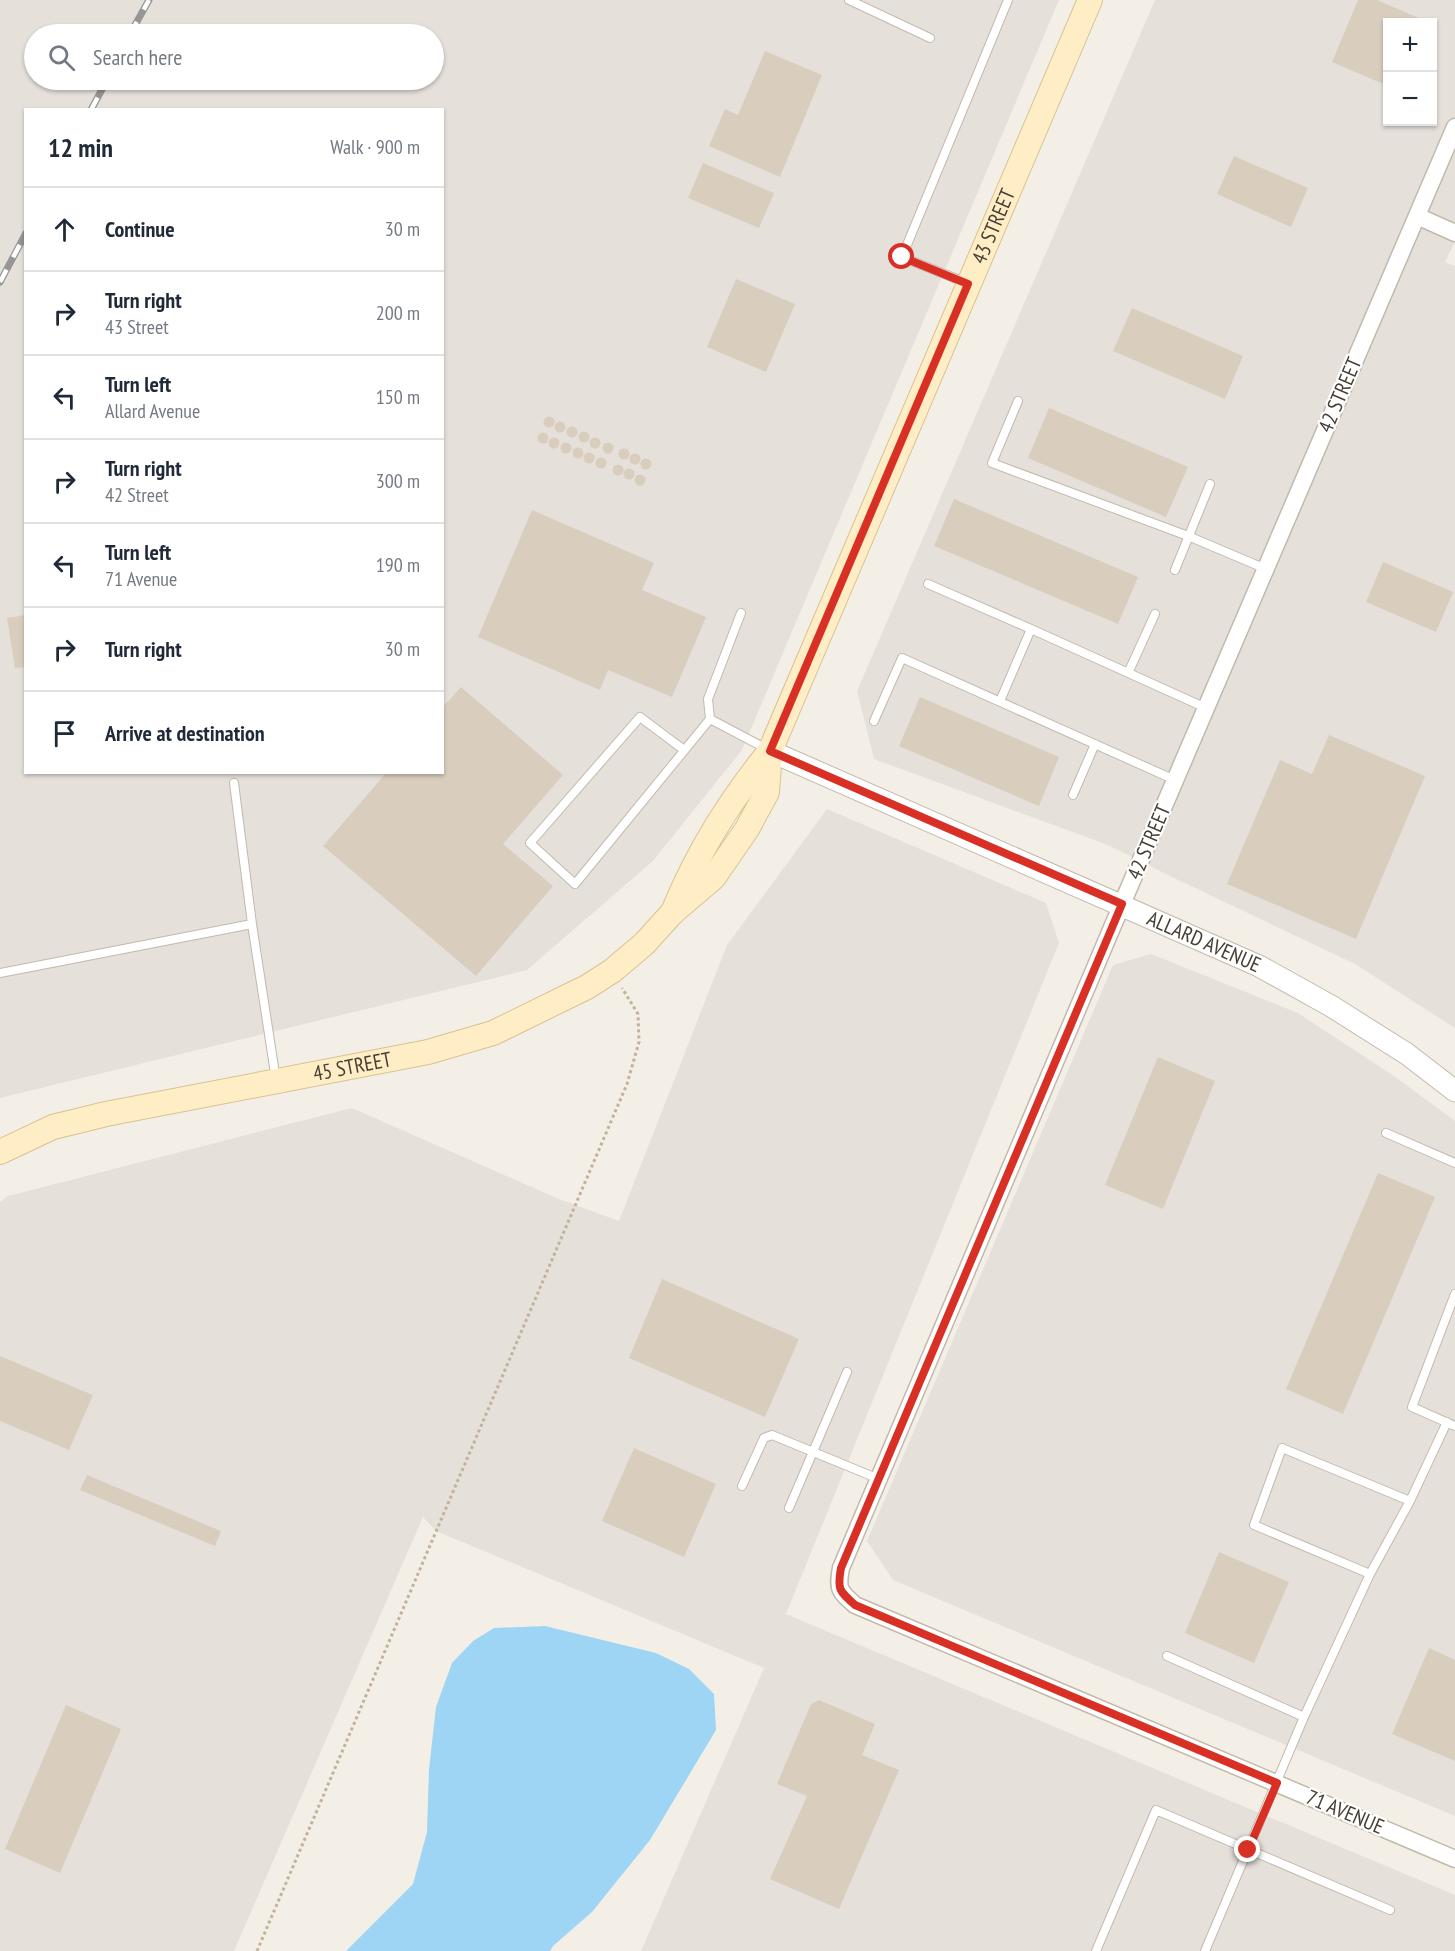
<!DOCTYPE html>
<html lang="en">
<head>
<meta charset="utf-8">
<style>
	body { margin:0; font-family:"PT Sans Narrow",sans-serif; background:#f6f6f7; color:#1f2937 }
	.controls { position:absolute; right:18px; top:18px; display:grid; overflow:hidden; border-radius:0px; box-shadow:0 2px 4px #0004 }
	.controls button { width:54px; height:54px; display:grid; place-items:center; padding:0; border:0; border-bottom:2px solid #e0e1e3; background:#fff; color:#1f2937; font:30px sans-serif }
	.stop { position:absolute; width:18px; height:18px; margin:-14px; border:4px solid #d93025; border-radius:50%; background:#fff }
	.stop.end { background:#d93025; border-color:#fff; box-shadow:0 2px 6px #0008 }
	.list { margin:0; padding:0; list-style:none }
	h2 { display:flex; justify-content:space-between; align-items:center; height:78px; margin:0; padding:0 24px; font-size:26px }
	h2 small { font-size:20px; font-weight:400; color:#747a83 }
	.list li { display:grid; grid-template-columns:39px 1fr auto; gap:18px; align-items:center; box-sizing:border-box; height:84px; padding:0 24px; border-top:2px solid #e0e1e3 }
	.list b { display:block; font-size:22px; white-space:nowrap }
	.list p { margin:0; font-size:20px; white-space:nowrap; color:#747a83 }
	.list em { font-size:20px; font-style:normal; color:#747a83 }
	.icon { flex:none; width:33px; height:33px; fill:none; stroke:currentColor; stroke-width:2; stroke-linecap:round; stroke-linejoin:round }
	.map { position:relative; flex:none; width:1455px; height:1951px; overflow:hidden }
	.search { position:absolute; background:#fff; box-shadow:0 2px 4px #0004; left:24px; top:24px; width:420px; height:66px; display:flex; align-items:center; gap:15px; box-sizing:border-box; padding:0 21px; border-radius:33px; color:#747a83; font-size:22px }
	.panel { position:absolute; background:#fff; box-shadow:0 2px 4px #0004; left:24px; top:108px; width:420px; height:666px; border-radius:0px }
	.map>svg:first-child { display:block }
	.industrial { fill:#e6e0db; fill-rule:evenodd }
	.water { fill:#9fd5f4 }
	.building { fill:#d9cdbe }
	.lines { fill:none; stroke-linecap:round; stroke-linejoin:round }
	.service-casing { stroke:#c3b9ab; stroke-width:10 }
	.minor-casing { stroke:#c3b9ab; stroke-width:19 }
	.tertiary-casing { stroke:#c3b9ab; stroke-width:23 }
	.secondary-casing { stroke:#d7c293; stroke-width:26 }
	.path { stroke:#c2b298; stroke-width:3; stroke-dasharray:3 3; stroke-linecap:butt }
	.service { stroke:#fff; stroke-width:8 }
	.minor { stroke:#fff; stroke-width:16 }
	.tertiary { stroke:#fff; stroke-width:21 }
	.secondary { stroke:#ffeec5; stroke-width:24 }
	.rail-casing { stroke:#969696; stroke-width:7 }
	.rail { stroke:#fff; stroke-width:4.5; stroke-dasharray:14; stroke-linecap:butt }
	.route { stroke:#d93025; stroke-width:8 }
	.labels { text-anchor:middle; stroke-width:4.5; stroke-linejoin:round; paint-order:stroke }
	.street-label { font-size:21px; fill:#473f35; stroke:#fff }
</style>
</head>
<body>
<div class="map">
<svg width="1455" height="1951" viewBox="0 0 1455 1951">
	<rect width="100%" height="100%" fill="#f4efe6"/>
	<path class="industrial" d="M 0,0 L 1059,0 L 742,750 L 653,861 L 527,970 L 0,1098 ZM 34,34 L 434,34 L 434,80 L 34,80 ZM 26,110 L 442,110 L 442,772 L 26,772 Z
		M 1155,0 L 1455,0 L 1455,242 L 1445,262 L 1455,266 L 1455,1028 L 1355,964 L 1176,879 L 1108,845 L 874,759 L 857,691 ZM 1388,22 L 1432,22 L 1432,122 L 1388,122 Z
		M 827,809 L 1046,903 L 1059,943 L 786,1614 L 1455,1895 L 1455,1951 L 641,1951 L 764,1668 L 436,1531 L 423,1517 L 234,1951 L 0,1951 L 0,1202 L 8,1196 L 352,1108 L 559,1199 L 619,1221 L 727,945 Z
		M 1151,954 L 1298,1013 L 1394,1076 L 1455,1121 L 1455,1816 L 893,1580 L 867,1541 L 1113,965 Z"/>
	<path class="water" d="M 545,1626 L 656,1653 L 689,1669 L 714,1694 L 716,1730 L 650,1840 L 592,1912 L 553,1946 L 550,1951 L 346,1951 L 413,1884 L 427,1832 L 429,1769 L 436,1707 L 452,1663 L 473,1641 L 494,1628 Z"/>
	<path class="building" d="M 1358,0 L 1377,0 L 1428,22 L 1388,22 L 1388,86 L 1332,62 Z
		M 765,51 L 822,75 L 780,177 L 709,146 L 725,109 L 738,115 Z
		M 1234,156 L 1308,188 L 1291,227 L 1217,194 Z
		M 703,163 L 774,193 L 759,228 L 688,198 Z
		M 736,279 L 795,304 L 766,372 L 707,347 Z
		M 1132,308 L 1243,356 L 1225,399 L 1113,351 Z
		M 1049,408 L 1188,467 L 1166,517 L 1028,458 Z
		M543.5 422a5.5 5.5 0 1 1 11 0a5.5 5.5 0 1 1-11 0Z
		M554.5 427a5.5 5.5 0 1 1 11 0a5.5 5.5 0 1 1-11 0Z
		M566.5 432a5.5 5.5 0 1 1 11 0a5.5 5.5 0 1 1-11 0Z
		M578.5 437a5.5 5.5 0 1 1 11 0a5.5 5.5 0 1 1-11 0Z
		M537.5 438a5.5 5.5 0 1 1 11 0a5.5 5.5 0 1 1-11 0Z
		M548.5 443a5.5 5.5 0 1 1 11 0a5.5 5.5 0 1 1-11 0Z
		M589.5 443a5.5 5.5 0 1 1 11 0a5.5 5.5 0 1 1-11 0Z
		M560.5 448a5.5 5.5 0 1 1 11 0a5.5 5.5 0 1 1-11 0Z
		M602.5 448a5.5 5.5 0 1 1 11 0a5.5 5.5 0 1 1-11 0Z
		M572.5 453a5.5 5.5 0 1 1 11 0a5.5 5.5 0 1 1-11 0Z
		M618.5 454a5.5 5.5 0 1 1 11 0a5.5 5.5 0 1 1-11 0Z
		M583.5 458a5.5 5.5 0 1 1 11 0a5.5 5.5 0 1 1-11 0Z
		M629.5 459a5.5 5.5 0 1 1 11 0a5.5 5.5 0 1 1-11 0Z
		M595.5 463a5.5 5.5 0 1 1 11 0a5.5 5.5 0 1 1-11 0Z
		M640.5 464a5.5 5.5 0 1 1 11 0a5.5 5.5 0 1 1-11 0Z
		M612.5 470a5.5 5.5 0 1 1 11 0a5.5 5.5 0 1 1-11 0Z
		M623.5 474a5.5 5.5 0 1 1 11 0a5.5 5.5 0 1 1-11 0Z
		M634.5 480a5.5 5.5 0 1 1 11 0a5.5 5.5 0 1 1-11 0Z
		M 954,499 L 1138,577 L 1118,624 L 934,546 Z
		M 532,510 L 654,563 L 642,590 L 706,617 L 672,697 L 608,670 L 600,690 L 478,637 Z
		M 1383,562 L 1453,592 L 1436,632 L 1366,602 Z
		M 26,615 L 26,667 L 15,668 L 7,618 Z
		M 461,687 L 563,775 L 503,844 L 553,886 L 476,976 L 323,846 L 387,772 L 442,772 L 442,708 Z
		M 920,697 L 1059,757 L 1039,806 L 899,746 Z
		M 1329,735 L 1425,776 L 1356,939 L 1227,884 L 1280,760 L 1312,774 Z
		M 1158,1057 L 1215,1081 L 1163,1209 L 1105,1185 Z
		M 1378,1173 L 1435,1197 L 1343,1414 L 1286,1389 Z
		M 662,1279 L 799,1339 L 765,1417 L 629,1358 Z
		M 0,1356 L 93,1395 L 69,1450 L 0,1421 Z
		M 634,1448 L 716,1484 L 684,1557 L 602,1521 Z
		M 87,1475 L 221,1531 L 215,1546 L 80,1490 Z
		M 1219,1552 L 1289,1582 L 1254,1663 L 1185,1633 Z
		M 1429,1648 L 1455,1660 L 1455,1761 L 1392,1734 Z
		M 819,1700 L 875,1724 L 862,1755 L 899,1770 L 839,1909 L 770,1879 L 807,1796 L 777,1784 L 811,1704 Z
		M 66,1705 L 121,1729 L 60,1873 L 5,1849 Z"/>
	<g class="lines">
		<g class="service-casing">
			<path id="service" d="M 849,0 L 930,38
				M 967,283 L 902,257 L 1008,0
				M 1018,401 L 992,463 L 1188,536 L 1266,569
				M 1175,570 L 1210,484
				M 928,584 L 1031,629 L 1000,701
				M 1031,629 L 1206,708
				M 1129,671 L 1155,614
				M 710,719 L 708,699 L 741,613
				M 874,721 L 902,658 L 1175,780
				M 684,750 L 640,717 L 530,843 L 575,884 L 710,719 L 767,749
				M 234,783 L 252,924
				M 1073,795 L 1095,744
				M 0,973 L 252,924 L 276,1080
				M 1386,1133 L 1455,1163
				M 1455,1294 L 1412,1407 L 1455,1426
				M 742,1486 L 764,1438 L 772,1435 L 879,1479
				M 1410,1501 L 1282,1448 L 1254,1525 L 1370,1574 L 1410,1501 L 1447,1422
				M 789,1508 L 847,1372
				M 1167,1656 L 1304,1717
				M 1096,1951 L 1156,1810 L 1390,1910
				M 1205,1951 L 1304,1717 L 1370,1574"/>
		</g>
		<g class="minor-casing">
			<path id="minor" d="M 1455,127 L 1122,904 L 841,1568 C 837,1589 839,1591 855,1605 L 1455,1859
				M 1417,216 L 1455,233"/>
		</g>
		<g class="tertiary-casing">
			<g id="tertiary">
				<path id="s1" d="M 770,751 L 1259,966 L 1331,1006 L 1407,1054 L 1455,1091"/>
			</g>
		</g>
		<g class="secondary-casing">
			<g id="secondary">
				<path id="s2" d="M 673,912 C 698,851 729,802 770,751 L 1090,0"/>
				<path id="s3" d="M 0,1152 L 53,1127 L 106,1114 L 428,1052 L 493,1033 L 587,987 L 612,971 L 644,944 L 673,912 L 714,877 L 747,829 L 767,792 L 770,751"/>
			</g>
		</g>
		<path class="path" d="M 257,1951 L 627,1084 L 639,1042 L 638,1014 L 622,988"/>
		<use href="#service" class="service"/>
		<use href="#minor" class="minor"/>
		<use href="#tertiary" class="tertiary"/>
		<use href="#secondary" class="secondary"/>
		<g class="rail-casing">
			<path id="rail" d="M 130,34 L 149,0
				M 91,110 L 107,80
				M 0,282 L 26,233"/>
		</g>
		<use href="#rail" class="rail"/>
	</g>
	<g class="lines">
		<path class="route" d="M 902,257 L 968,284 L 770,751 L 1122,904 L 841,1568 C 837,1589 839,1591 855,1605 L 1277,1783 L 1248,1850"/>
	</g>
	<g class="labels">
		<g class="street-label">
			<text dy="7" stroke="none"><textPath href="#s2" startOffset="759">43 STREET</textPath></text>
			<text transform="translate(1340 395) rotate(-67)" y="7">42 STREET</text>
			<text transform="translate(1149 842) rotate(-67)" y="7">42 STREET</text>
			<text dy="7" stroke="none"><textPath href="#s1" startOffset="474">ALLARD AVENUE</textPath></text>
			<text dy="7" stroke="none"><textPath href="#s3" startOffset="364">45 STREET</textPath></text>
			<text transform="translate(1345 1812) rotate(23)" y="7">71 AVENUE</text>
		</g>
	</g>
</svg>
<div class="controls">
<button>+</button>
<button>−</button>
</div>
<div class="stop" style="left:902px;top:257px"></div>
<div class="stop end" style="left:1248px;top:1850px"></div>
<div class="search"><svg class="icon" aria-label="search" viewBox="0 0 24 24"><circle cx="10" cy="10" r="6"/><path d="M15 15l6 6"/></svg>Search here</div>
<section class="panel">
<h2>12 min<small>Walk · 900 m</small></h2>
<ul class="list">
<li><svg class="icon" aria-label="ahead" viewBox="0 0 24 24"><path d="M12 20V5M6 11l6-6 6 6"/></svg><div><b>Continue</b></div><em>30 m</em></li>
<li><svg class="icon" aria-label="right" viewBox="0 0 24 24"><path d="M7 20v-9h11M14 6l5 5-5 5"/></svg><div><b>Turn right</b><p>43 Street</p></div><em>200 m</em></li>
<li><svg class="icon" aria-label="left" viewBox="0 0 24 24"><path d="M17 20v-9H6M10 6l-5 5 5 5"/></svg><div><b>Turn left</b><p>Allard Avenue</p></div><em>150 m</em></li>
<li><svg class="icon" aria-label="right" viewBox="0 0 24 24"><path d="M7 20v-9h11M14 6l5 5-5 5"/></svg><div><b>Turn right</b><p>42 Street</p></div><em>300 m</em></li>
<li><svg class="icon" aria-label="left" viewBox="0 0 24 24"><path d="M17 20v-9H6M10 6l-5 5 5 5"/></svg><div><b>Turn left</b><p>71 Avenue</p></div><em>190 m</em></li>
<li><svg class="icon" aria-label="right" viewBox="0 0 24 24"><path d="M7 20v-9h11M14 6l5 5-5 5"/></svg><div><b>Turn right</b></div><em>30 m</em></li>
<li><svg class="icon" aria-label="arrive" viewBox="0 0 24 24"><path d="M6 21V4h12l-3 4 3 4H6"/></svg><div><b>Arrive at destination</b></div></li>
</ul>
</section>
</div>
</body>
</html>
